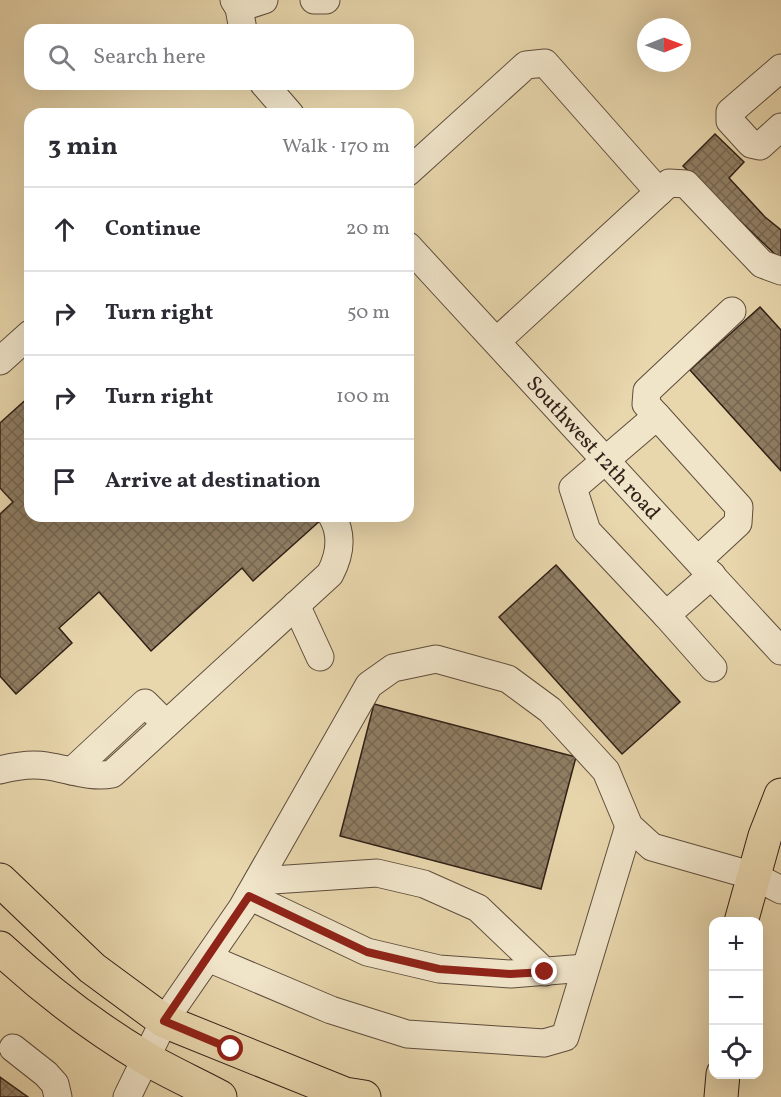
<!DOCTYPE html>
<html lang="en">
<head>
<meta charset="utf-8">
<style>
	body { margin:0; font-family:Vollkorn,serif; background:#f7f7f7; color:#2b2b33 }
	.controls { position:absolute; right:18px; bottom:18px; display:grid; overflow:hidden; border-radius:12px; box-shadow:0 6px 24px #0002 }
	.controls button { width:54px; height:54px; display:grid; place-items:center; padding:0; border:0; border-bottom:2px solid #e1e1e2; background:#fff; color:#2b2b33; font:30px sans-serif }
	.compass { position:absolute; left:637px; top:18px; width:54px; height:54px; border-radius:50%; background:#fff; box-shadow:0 6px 24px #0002; rotate:89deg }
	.stop { position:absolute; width:18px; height:18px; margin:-14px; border:4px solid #8f2418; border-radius:50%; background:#fff }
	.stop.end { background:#8f2418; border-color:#fff; box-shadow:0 2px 6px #0008 }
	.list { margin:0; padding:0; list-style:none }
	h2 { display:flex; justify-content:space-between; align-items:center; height:78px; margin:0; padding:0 24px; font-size:26px }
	h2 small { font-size:20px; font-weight:400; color:#7c7c81 }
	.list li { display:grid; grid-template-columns:39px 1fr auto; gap:18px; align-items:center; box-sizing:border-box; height:84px; padding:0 24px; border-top:2px solid #e1e1e2 }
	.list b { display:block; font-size:22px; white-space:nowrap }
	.list em { font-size:20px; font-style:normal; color:#7c7c81 }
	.icon { flex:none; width:33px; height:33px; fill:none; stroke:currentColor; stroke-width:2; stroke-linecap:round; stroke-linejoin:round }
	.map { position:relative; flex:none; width:781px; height:1097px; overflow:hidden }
	.search { position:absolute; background:#fff; box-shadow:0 6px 24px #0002; left:24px; top:24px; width:390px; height:66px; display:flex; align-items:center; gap:15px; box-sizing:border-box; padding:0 21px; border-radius:18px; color:#7c7c81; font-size:22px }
	.panel { position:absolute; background:#fff; box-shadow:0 6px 24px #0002; left:24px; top:108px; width:390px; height:414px; border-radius:18px }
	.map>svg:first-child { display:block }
	.building { fill:url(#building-cross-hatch); stroke:#301f17; stroke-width:1.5 }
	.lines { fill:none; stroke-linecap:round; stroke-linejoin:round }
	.minor-casing { stroke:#5e4d3c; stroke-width:29 }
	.major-casing { stroke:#301f17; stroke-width:35 }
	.minor { stroke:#f0e4c9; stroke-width:27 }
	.major { stroke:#e8d6ac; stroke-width:33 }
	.route { stroke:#8f2418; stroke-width:8 }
	.labels { text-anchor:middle; stroke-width:4.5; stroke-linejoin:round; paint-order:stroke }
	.street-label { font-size:21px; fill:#301f17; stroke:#f0e4c9 }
</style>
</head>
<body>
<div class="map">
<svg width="781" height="1097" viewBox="0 0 781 1097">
	<defs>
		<pattern id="building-cross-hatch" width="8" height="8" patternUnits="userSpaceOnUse" patternTransform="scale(1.5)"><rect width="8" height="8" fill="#907e64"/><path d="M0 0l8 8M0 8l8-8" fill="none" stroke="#766751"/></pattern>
	</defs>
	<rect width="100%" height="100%" fill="#e8d6ac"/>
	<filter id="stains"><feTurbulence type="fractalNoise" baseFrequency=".00333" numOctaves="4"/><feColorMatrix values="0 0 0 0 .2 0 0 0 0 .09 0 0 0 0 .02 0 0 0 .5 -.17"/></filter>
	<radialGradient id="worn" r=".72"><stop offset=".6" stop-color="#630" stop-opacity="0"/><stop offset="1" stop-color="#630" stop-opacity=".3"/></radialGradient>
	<path class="building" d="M 715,134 L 744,162 L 729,178 L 765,217 L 781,230 L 781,260 L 683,166 Z
		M 760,307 L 781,330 L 781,471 L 690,370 Z
		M 30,396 L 30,516 L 320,516 L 322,519 L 253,581 L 242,568 L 151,651 L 99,592 L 59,628 L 72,643 L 16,694 L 0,676 L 0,514 L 13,502 L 0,488 L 0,423 Z
		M 556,565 L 680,702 L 622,754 L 499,617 Z
		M 374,704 L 576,757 L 541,889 L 340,836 Z
		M 0,1077 L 28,1097 L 0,1097 Z"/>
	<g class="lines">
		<g class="minor-casing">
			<g id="minor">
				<path d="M 234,0 L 239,8 L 243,30"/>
				<path d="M 314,0 L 326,0"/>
				<path d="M 239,8 L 264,0"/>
				<path d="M 781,68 L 730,112 L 730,121 L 751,144 L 760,146 L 781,127"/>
				<path d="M 264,84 L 290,114"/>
				<path d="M 408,172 L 526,65 L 545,63 L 659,192 L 497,341"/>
				<path d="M 659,192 L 669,183 L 686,184 L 762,264 L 781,271"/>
				<path id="s1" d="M 408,246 L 781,651"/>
				<path d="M 0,361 L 30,334"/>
				<path d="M 657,416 L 646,404 L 647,391 L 732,311"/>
				<path d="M 712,575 L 666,615 L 713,668"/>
				<path d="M 296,605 L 320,657"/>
				<path d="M 666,615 L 587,531 L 573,488 L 657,416 L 739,507 L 738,523 L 698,560"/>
				<path d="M 0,770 C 15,766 30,763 47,766 C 68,769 90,778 112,774 L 330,574 C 340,555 343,535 332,516"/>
				<path d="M 72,771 L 145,703 L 166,724"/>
				<path d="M 258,881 L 377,873 L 424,884 L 478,908 L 545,972"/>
				<path d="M 249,896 L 367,952 L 439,969 L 511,974 L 585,968"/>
				<path d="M 208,958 L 331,1010 L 407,1034 L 544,1043 L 565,1037 L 629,826"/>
				<path d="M 13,1048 L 46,1074 L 55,1084 L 58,1097"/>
				<path d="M 127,1097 L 164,1021 L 242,908 L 369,685 L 393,668 L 436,659 L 508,679 L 550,710 L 606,771 L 629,826 L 652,847 L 754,876 L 781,890"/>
			</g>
		</g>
		<g class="major-casing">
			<path id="major" d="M 0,880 L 92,968 L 164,1021 L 345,1094 L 364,1097
				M 741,922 L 765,836 L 781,795
				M 0,948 C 44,989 95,1028 147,1059 C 171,1073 196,1084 220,1097
				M 721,1097 L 723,1074"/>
		</g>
		<use href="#minor" class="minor"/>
		<use href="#major" class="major"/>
	</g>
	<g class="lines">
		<path class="route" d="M 231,1049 L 164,1021 L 249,896 L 367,952 L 439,969 L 510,974 L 545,972"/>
	</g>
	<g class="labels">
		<g class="street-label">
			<text dy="7" stroke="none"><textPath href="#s1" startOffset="274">Southwest 12th road</textPath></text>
		</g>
	</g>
	<rect width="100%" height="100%" filter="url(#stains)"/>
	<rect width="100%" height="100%" fill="url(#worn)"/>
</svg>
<div class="controls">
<button>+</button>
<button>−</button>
<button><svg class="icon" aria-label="locate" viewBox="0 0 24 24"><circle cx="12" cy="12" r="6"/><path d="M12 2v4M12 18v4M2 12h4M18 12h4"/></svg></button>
</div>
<svg class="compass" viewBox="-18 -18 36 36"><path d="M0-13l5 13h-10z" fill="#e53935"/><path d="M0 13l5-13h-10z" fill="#7c7c81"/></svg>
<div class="stop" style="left:231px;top:1049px"></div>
<div class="stop end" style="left:545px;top:972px"></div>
<div class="search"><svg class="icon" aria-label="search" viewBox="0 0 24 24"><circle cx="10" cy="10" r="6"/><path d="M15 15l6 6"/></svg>Search here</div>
<section class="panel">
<h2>3 min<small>Walk · 170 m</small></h2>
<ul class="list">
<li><svg class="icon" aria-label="ahead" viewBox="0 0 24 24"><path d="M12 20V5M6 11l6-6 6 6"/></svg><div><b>Continue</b></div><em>20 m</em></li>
<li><svg class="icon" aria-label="right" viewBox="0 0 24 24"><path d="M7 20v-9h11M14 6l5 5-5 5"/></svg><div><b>Turn right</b></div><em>50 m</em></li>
<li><svg class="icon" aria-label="right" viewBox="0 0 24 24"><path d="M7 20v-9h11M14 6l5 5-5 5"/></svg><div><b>Turn right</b></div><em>100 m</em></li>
<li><svg class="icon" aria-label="arrive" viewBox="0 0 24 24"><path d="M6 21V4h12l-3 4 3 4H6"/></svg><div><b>Arrive at destination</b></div></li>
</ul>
</section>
</div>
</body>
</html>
